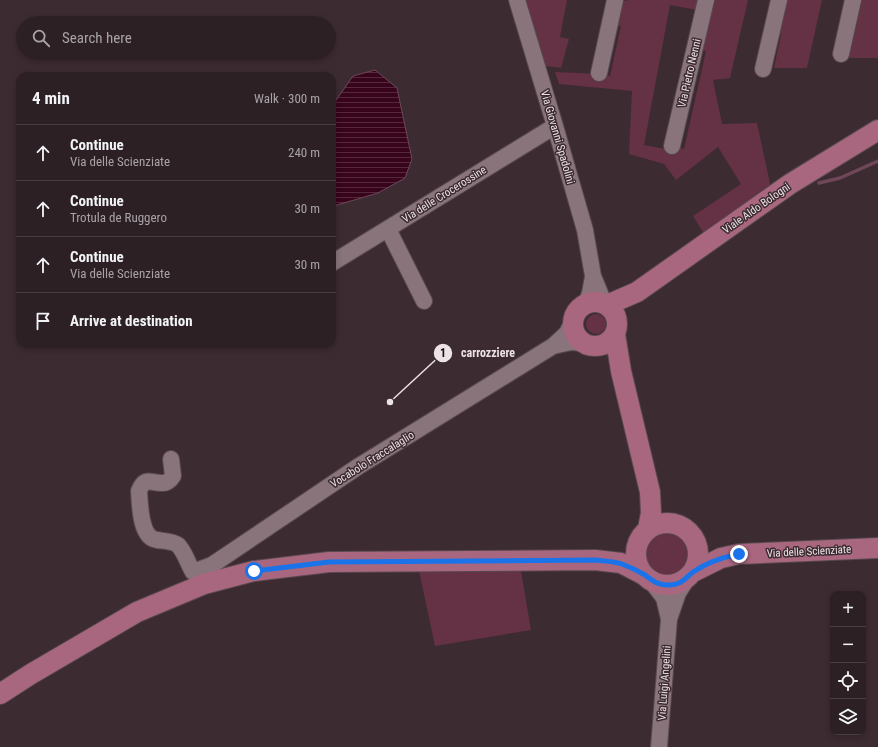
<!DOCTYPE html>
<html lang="en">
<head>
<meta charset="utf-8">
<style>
	body { margin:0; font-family:"Roboto Condensed",sans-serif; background:#35282d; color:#f1f3f6 }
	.controls { position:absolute; right:12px; bottom:12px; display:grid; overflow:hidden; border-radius:8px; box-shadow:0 2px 6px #0003 }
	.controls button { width:36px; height:36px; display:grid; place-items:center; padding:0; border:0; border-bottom:1px solid #483e42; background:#2d2025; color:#f1f3f6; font:20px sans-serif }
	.stop { position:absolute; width:12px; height:12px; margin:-9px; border:3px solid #1a73e8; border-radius:50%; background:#fff }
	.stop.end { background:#1a73e8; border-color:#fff; box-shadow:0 1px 4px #0008 }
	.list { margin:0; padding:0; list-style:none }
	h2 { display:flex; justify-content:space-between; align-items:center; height:52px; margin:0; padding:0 16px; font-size:17px }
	h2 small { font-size:13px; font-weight:400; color:#a7a3a7 }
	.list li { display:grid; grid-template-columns:26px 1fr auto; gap:12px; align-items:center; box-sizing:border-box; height:56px; padding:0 16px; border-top:1px solid #483e42 }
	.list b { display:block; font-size:15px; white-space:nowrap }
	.list p { margin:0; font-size:13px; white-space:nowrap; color:#a7a3a7 }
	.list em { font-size:13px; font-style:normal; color:#a7a3a7 }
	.icon { flex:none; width:22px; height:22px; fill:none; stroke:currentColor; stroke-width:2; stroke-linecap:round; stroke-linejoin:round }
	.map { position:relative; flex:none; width:878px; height:747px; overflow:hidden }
	.search { position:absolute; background:#2d2025; box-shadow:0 2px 6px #0003; left:16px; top:16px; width:320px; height:44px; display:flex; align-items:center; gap:10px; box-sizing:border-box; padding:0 14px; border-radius:22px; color:#a7a3a7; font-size:15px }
	.panel { position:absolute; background:#2d2025; box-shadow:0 2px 6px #0003; left:16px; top:72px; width:320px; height:276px; border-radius:12px }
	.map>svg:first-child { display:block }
	.green { fill:#653145; fill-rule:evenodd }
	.water { fill:url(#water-rules); stroke:#6e4758 }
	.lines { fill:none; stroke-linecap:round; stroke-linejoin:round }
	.stream { stroke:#6e4758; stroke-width:3.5 }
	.minor-casing { stroke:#58494e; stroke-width:18 }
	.major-casing { stroke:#58494e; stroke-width:22 }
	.minor { stroke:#88747a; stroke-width:16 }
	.major { stroke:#a9677f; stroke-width:20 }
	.route { stroke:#1a73e8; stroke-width:5 }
	.labels { text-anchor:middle; stroke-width:3; stroke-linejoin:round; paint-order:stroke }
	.street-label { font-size:11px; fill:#ede2e5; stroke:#3c2b31 }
	.leader { fill:none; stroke:#ede2e5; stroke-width:1.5 }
	.callout-dot { fill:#ede2e5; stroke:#3c2b31; stroke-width:1.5 }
	.mark-label { font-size:12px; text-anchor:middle; font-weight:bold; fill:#111 }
	.callout-label { font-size:12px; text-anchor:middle; font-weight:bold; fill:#ede2e5; stroke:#3c2b31; stroke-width:3; stroke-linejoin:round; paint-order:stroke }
</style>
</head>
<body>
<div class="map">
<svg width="878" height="747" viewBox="0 0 878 747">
	<defs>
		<pattern id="water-rules" width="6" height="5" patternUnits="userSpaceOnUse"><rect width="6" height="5" fill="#37041c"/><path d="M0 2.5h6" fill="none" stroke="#54283d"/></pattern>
	</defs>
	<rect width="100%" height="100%" fill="#3c2b31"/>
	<path class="green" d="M 522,0 L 567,0 L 560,37 L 569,39 L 561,68 L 539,65 Z
		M 619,0 L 627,1 L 627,0 L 748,0 L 730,78 L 713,80 L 722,124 L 757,123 L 771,188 L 704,234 L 693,216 L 741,184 L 718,147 L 676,180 L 664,164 L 629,154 L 632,91 L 559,84 L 555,72 L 602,74 L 610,76 L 621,26 L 610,24 ZM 670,5 L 703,11 L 695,48 L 706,51 L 684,149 L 672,146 L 671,150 L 644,145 Z
		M 779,0 L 822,0 L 807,68 L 774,68 L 781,35 L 771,33 Z
		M 862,0 L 878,0 L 878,58 L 849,58 Z
		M586 324a10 10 0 1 1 20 0a10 10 0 1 1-20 0Z
		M646 553a22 22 0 1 1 44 0a22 22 0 1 1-44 0Z
		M 419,571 L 521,571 L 531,630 L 435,646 Z"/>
	<path class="water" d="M 375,70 L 397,88 L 412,159 L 405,178 L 378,193 L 337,205 L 332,205 L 332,106 L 353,76 Z"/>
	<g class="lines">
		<path class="stream" d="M 819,183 L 840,178 L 878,161"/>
		<g class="minor-casing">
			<path id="minor" d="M 517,0 L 555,126 L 585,230 L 593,276 L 604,303
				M 841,54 L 853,0
				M 763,69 L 779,0
				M 599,73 L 615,0
				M 672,146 L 706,0
				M 388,229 L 424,301
				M 332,263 L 555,126
				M 586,304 L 590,293 L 593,277
				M 553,346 L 571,342 L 585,343
				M 171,459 L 173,476 C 171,479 168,483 163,483 C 152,484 145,475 139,491 C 140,505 140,538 157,540 C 163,541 173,541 178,545 C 185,552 188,564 193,572 L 212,565 L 359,466 L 553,346 L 567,333 L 573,321
				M 651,581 L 664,598 L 669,619
				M 659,747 L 669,619 L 678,593 L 687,579"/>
		</g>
		<g class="major-casing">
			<path id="major" d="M573 324a22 22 0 1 1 44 0a22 22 0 1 1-44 0Z
				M 607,305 L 637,292 L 790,184 L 878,130
				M 615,334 L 621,371 L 650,492 L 651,513 L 648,529
				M636 554a31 31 0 1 1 62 0a31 31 0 1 1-62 0Z
				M 693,572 L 721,558 L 739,554 L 878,548
				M 0,694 L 31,674 L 137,612 L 204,584 L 254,571 L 329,562 L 595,560 L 621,563 L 644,575"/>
		</g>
		<use href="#minor" class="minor"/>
		<use href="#major" class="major"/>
	</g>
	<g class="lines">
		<path class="route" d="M 254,571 L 329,562 L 595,560 C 604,561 614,561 622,564 C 630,567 638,571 645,575 C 653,581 659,586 670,585 C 683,584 684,579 693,572 C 706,563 724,557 739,554"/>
	</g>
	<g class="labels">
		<g class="street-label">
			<text transform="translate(689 73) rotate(-77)" y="4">Via Pietro Nenni</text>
			<text transform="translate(558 137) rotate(74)" y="4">Via Giovanni Spadolini</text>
			<text transform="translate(444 194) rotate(-32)" y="4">Via delle Crocerossine</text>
			<text transform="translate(756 208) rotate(-35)" y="4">Viale Aldo Bologni</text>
			<text transform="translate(372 459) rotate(-32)" y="4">Vocabolo Fraccalaglio</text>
			<text transform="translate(809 551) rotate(-3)" y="4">Via delle Scienziate</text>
			<text transform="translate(664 683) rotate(-86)" y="4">Via Luigi Angelini</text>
		</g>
	</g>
	<path class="leader" d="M390 402L443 353"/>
	<g class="callout-dot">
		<circle cx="390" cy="402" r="4"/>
		<circle cx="443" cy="353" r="10"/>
	</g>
	<g class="mark-label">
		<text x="443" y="357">1</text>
	</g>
	<g class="callout-label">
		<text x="488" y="357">carrozziere</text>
	</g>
</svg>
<div class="controls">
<button>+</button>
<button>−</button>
<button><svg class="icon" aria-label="locate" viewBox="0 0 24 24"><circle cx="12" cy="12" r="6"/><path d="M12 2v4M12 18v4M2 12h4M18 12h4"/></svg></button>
<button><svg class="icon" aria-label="layers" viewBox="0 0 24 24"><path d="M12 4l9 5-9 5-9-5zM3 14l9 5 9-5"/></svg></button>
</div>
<div class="stop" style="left:254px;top:571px"></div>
<div class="stop end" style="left:739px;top:554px"></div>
<div class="search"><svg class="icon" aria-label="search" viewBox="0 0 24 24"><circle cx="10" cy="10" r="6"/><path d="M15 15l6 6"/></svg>Search here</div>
<section class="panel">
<h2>4 min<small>Walk · 300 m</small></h2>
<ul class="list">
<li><svg class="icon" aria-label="ahead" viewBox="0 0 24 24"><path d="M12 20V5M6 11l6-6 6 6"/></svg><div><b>Continue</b><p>Via delle Scienziate</p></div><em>240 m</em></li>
<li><svg class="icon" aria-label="ahead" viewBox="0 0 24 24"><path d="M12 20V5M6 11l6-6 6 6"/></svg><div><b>Continue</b><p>Trotula de Ruggero</p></div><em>30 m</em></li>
<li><svg class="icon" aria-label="ahead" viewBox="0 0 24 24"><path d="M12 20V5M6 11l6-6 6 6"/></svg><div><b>Continue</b><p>Via delle Scienziate</p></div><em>30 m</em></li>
<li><svg class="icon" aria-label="arrive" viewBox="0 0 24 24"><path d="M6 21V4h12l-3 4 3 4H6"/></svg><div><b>Arrive at destination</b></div></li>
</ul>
</section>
</div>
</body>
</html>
